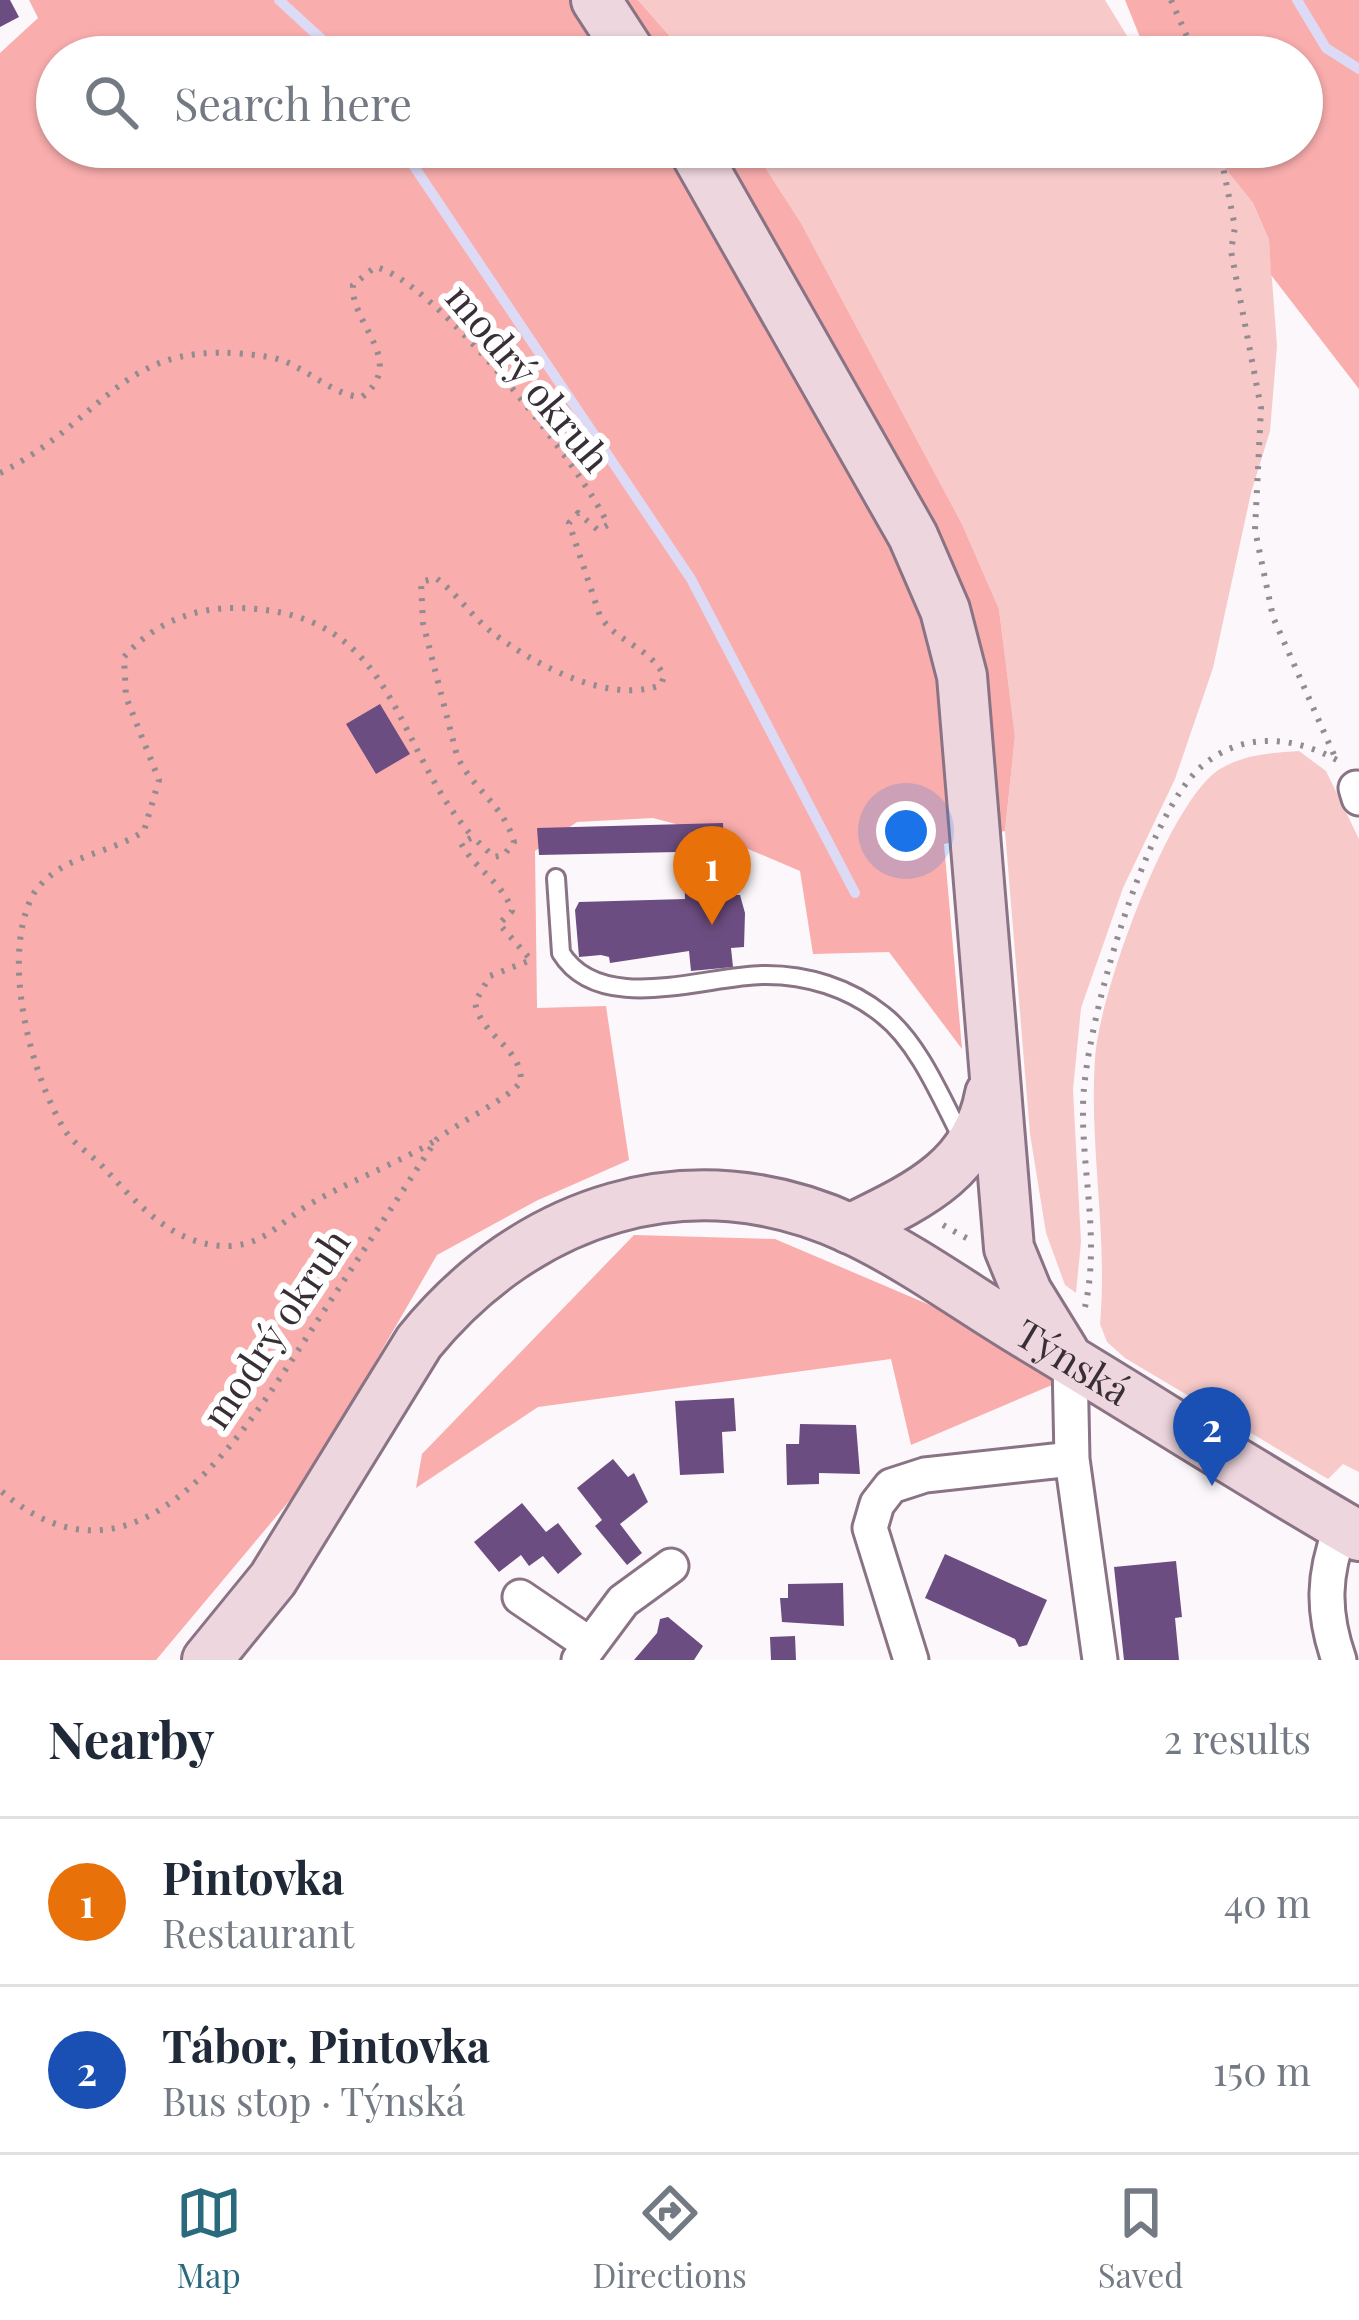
<!DOCTYPE html>
<html lang="en">
<head>
<meta charset="utf-8">
<style>
	body { margin:0; font-family:"Playfair Display",serif; background:#f6f6f7; color:#1f2937 }
	.you { position:absolute; left:906px; top:831px; width:42px; height:42px; margin:-30px; border:9px solid #fff; border-radius:50%; background:#1a73e8; box-shadow:0 0 0 18px #1a73e833 }
	.badge { display:grid; place-items:center; width:78px; height:78px; border-radius:50%; background:#296b7d; color:#fff; font-size:39px; font-weight:700 }
	.pin { position:absolute; translate:-50% -99px; filter:drop-shadow(0 3px 6px #0008) }
	.pin::after { content:''; position:absolute; top:63px; width:42px; height:36px; background:inherit; clip-path:polygon(0 0,100% 0,50% 100%) }
	.list { margin:0; padding:0; list-style:none }
	h2 { display:flex; justify-content:space-between; align-items:center; height:156px; margin:0; padding:0 48px; font-size:51px }
	h2 small { font-size:39px; font-weight:400; color:#747a83 }
	.list li { display:grid; grid-template-columns:78px 1fr auto; gap:36px; align-items:center; box-sizing:border-box; height:168px; padding:0 48px; border-top:3px solid #e0e1e3 }
	.list b { display:block; font-size:45px; white-space:nowrap }
	.list p { margin:0; font-size:39px; white-space:nowrap; color:#747a83 }
	.list em { font-size:39px; font-style:normal; color:#747a83 }
	.icon { flex:none; width:66px; height:66px; fill:none; stroke:currentColor; stroke-width:2; stroke-linecap:round; stroke-linejoin:round }
	.map { position:relative; flex:none; width:1359px; height:1660px; overflow:hidden }
	.search { position:absolute; background:#fff; box-shadow:0 3px 9px #0004; left:36px; right:36px; top:36px; height:132px; display:flex; align-items:center; gap:30px; box-sizing:border-box; padding:0 42px; border-radius:66px; color:#747a83; font-size:45px }
	.sheet { height:492px; background:#fff }
	nav { display:flex; justify-content:space-around; align-items:center; box-sizing:border-box; height:168px; border-top:3px solid #e0e1e3; background:#fff; font-size:33px; color:#747a83 }
	nav a { display:grid; justify-items:center; gap:6px }
	nav .on { color:#296b7d }
	.map>svg:first-child { display:block }
	.green { fill:#f7cac9 }
	.forest { fill:#f9adad }
	.lines { fill:none; stroke-linecap:round; stroke-linejoin:round }
	.stream { stroke:#dcdaf5; stroke-width:10 }
	.building { fill:#6c4d81 }
	.lane-casing { stroke:#897384; stroke-width:22 }
	.street-casing { stroke:#897384; stroke-width:39 }
	.secondary-casing { stroke:#897384; stroke-width:54 }
	.path { stroke:#928b90; stroke-width:6; stroke-dasharray:3 9; stroke-linecap:butt }
	.lane { stroke:#fff; stroke-width:16 }
	.street { stroke:#fff; stroke-width:33 }
	.secondary { stroke:#eed6df; stroke-width:48 }
	.labels { text-anchor:middle; stroke-width:12; stroke-linejoin:round; paint-order:stroke }
	.street-label { font-size:39px; fill:#382f36; stroke:#fff }
</style>
</head>
<body>
<div class="map">
<svg width="1359" height="1660" viewBox="0 0 1359 1660">
	<rect width="100%" height="100%" fill="#fcf7fb"/>
	<path class="green" d="M 638,0 L 1105,0 L 1140,57 L 688,57 Z
		M 752,147 L 1208,147 L 1253,203 L 1269,240 L 1277,346 L 1270,431 L 1251,493 L 1213,668 L 1175,779 L 1123,888 L 1081,1008 L 1073,1090 L 1081,1242 L 1076,1293 L 1065,1285 L 1046,1233 L 1030,1134 L 1005,831 L 1015,736 L 999,609 L 962,524 L 801,223 Z
		M 1299,751 L 1326,771 L 1359,839 L 1359,1472 L 1343,1464 L 1328,1479 L 1125,1358 L 1107,1342 L 1100,1324 C 1108,1235 1089,1147 1095,1059 C 1098,998 1168,801 1220,769 C 1245,754 1270,753 1299,751 Z"/>
	<path class="forest" d="M 29,0 L 638,0 L 688,57 L 57,57 L 57,147 L 752,147 L 801,223 L 962,524 L 999,609 L 1015,736 L 1005,831 L 944,844 L 962,1049 L 889,952 L 813,954 L 800,871 L 713,834 L 653,818 L 577,822 L 535,851 L 537,1008 L 606,1006 L 629,1160 L 538,1200 L 437,1255 L 306,1481 L 156,1660 L 0,1660 L 0,53 L 38,18 Z
		M 1125,0 L 1359,0 L 1359,389 L 1271,275 L 1269,240 L 1253,203 L 1208,147 L 1302,147 L 1302,57 L 1148,57 Z
		M 634,1235 L 775,1239 L 1085,1371 L 911,1445 L 891,1359 L 538,1407 L 416,1488 L 422,1454 Z"/>
	<g class="lines">
		<path class="stream" d="M 279,0 L 341,57
			M 1297,0 L 1326,48 L 1359,69
			M 401,147 L 691,579 L 855,893"/>
	</g>
	<path class="building" d="M 0,0 L 10,0 L 19,17 L 0,27 Z
		M 380,704 L 410,754 L 376,774 L 346,724 Z
		M 723,823 L 724,844 L 679,845 L 678,852 L 539,855 L 537,828 Z
		M 725,872 L 727,895 L 740,895 L 745,913 L 744,947 L 731,948 L 733,967 L 691,971 L 689,951 L 610,963 L 609,957 L 601,955 L 579,957 L 575,910 L 579,902 L 685,899 L 684,875 Z
		M 734,1398 L 736,1431 L 722,1432 L 724,1473 L 680,1475 L 675,1401 Z
		M 800,1424 L 856,1425 L 860,1474 L 819,1473 L 819,1484 L 787,1485 L 786,1444 L 799,1444 Z
		M 613,1459 L 628,1477 L 634,1473 L 648,1502 L 620,1524 L 642,1553 L 627,1565 L 595,1526 L 602,1520 L 577,1488 Z
		M 522,1503 L 546,1532 L 558,1523 L 582,1554 L 558,1574 L 543,1556 L 529,1566 L 521,1555 L 499,1572 L 474,1542 Z
		M 945,1554 L 1047,1600 L 1027,1645 L 1019,1647 L 1015,1639 L 925,1598 Z
		M 1176,1561 L 1182,1617 L 1175,1618 L 1179,1660 L 1124,1660 L 1114,1567 Z
		M 843,1583 L 844,1626 L 782,1622 L 780,1598 L 788,1598 L 788,1584 Z
		M 668,1617 L 703,1646 L 694,1660 L 634,1660 L 657,1633 L 660,1619 Z
		M 795,1636 L 796,1660 L 771,1660 L 770,1637 Z"/>
	<g class="lines">
		<g class="lane-casing">
			<path id="lane" d="M 556,878 L 561,953 C 600,1016 704,976 762,975 C 806,974 850,988 883,1015 C 919,1043 942,1100 963,1140"/>
		</g>
		<g class="street-casing">
			<path id="street" d="M 1356,788 L 1359,798
				M 1070,1361 L 1072,1459 L 1100,1660
				M 520,1597 L 589,1644
				M 579,1660 L 623,1601 L 671,1566
				M 911,1660 L 870,1528 L 877,1504 L 891,1486 L 925,1475 L 1072,1459
				M 1339,1660 C 1322,1612 1323,1573 1342,1526"/>
		</g>
		<g class="secondary-casing">
			<g id="secondary">
				<path d="M 596,0 L 633,57"/>
				<path d="M 692,147 L 913,536 L 945,610 L 962,676 L 1009,1248 L 1027,1292 L 1064,1352"/>
				<path d="M 850,1229 C 915,1197 976,1171 990,1094"/>
				<path id="s1" d="M 207,1660 L 273,1579 L 419,1342 C 526,1210 690,1154 851,1229 C 913,1258 972,1302 1031,1337 C 1141,1403 1248,1472 1359,1536"/>
			</g>
		</g>
		<path class="path" d="M 1171,0 L 1196,57
			M 1219,147 L 1235,227 L 1231,251 L 1261,408 L 1255,530 L 1273,617 L 1335,757
			M 0,473 C 114,415 120,333 269,357 C 302,362 331,396 362,397 C 408,361 350,324 353,285 L 375,267 C 434,279 583,468 608,525 L 598,530 L 578,513 L 569,523 L 600,616 C 616,642 650,647 664,676 L 661,685 C 607,705 531,663 489,630 C 470,614 456,593 436,578 L 421,582 L 423,623 L 457,756 C 473,790 504,805 514,842 L 504,855 L 494,857 L 473,837 L 461,843 C 474,869 504,883 512,911 L 499,924 L 531,960 L 490,976 L 475,1002 C 480,1036 521,1046 521,1081 C 512,1097 457,1123 436,1140 C 396,1201 356,1262 316,1323 C 249,1425 141,1613 0,1490
			M 433,1142 C 393,1165 350,1181 310,1204 C 283,1220 265,1244 231,1246 C 174,1248 138,1204 103,1167 C 91,1154 73,1144 64,1129 C 29,1070 0,954 34,893 C 61,854 109,855 144,831 L 159,780 L 126,697 L 124,657 C 153,624 193,607 238,608 C 399,611 390,745 473,837
			M 943,1225 L 968,1239
			M 1085,1307 C 1100,1241 1082,1173 1083,1107 C 1083,1032 1145,814 1202,766 C 1243,731 1293,736 1337,760"/>
		<use href="#lane" class="lane"/>
		<use href="#street" class="street"/>
		<use href="#secondary" class="secondary"/>
	</g>
	<g class="labels">
		<g class="street-label">
			<text transform="translate(528 378) rotate(50)" y="14">modrý okruh</text>
			<text transform="translate(276 1329) rotate(-56)" y="14">modrý okruh</text>
			<text dy="14" stroke="none"><textPath href="#s1" startOffset="1125">Týnská</textPath></text>
		</g>
	</g>
</svg>
<div class="you"></div>
<div class="pin badge" style="left:712px;top:925px;background:#e8710a">1</div>
<div class="pin badge" style="left:1212px;top:1486px;background:#1a4fb4">2</div>
<div class="search"><svg class="icon" aria-label="search" viewBox="0 0 24 24"><circle cx="10" cy="10" r="6"/><path d="M15 15l6 6"/></svg>Search here</div>
</div>
<section class="sheet">
<h2>Nearby<small>2 results</small></h2>
<ul class="list">
<li><span class="badge" style="background:#e8710a">1</span><div><b>Pintovka</b><p>Restaurant</p></div><em>40 m</em></li>
<li><span class="badge" style="background:#1a4fb4">2</span><div><b>Tábor, Pintovka</b><p>Bus stop · Týnská</p></div><em>150 m</em></li>
</ul>
</section>
<nav>
<a class="on"><svg class="icon" aria-label="map" viewBox="0 0 24 24"><path d="M3 6l6-2 6 2 6-2v14l-6 2-6-2-6 2zM9 4v14M15 6v14"/></svg>Map</a>
<a><svg class="icon" aria-label="directions" viewBox="0 0 24 24"><path d="M12 3l9 9-9 9-9-9zM9 14v-3h6M13 9l2 2-2 2"/></svg>Directions</a>
<a><svg class="icon" aria-label="saved" viewBox="0 0 24 24"><path d="M7 4h10v16l-5-4-5 4z"/></svg>Saved</a>
</nav>
</body>
</html>
